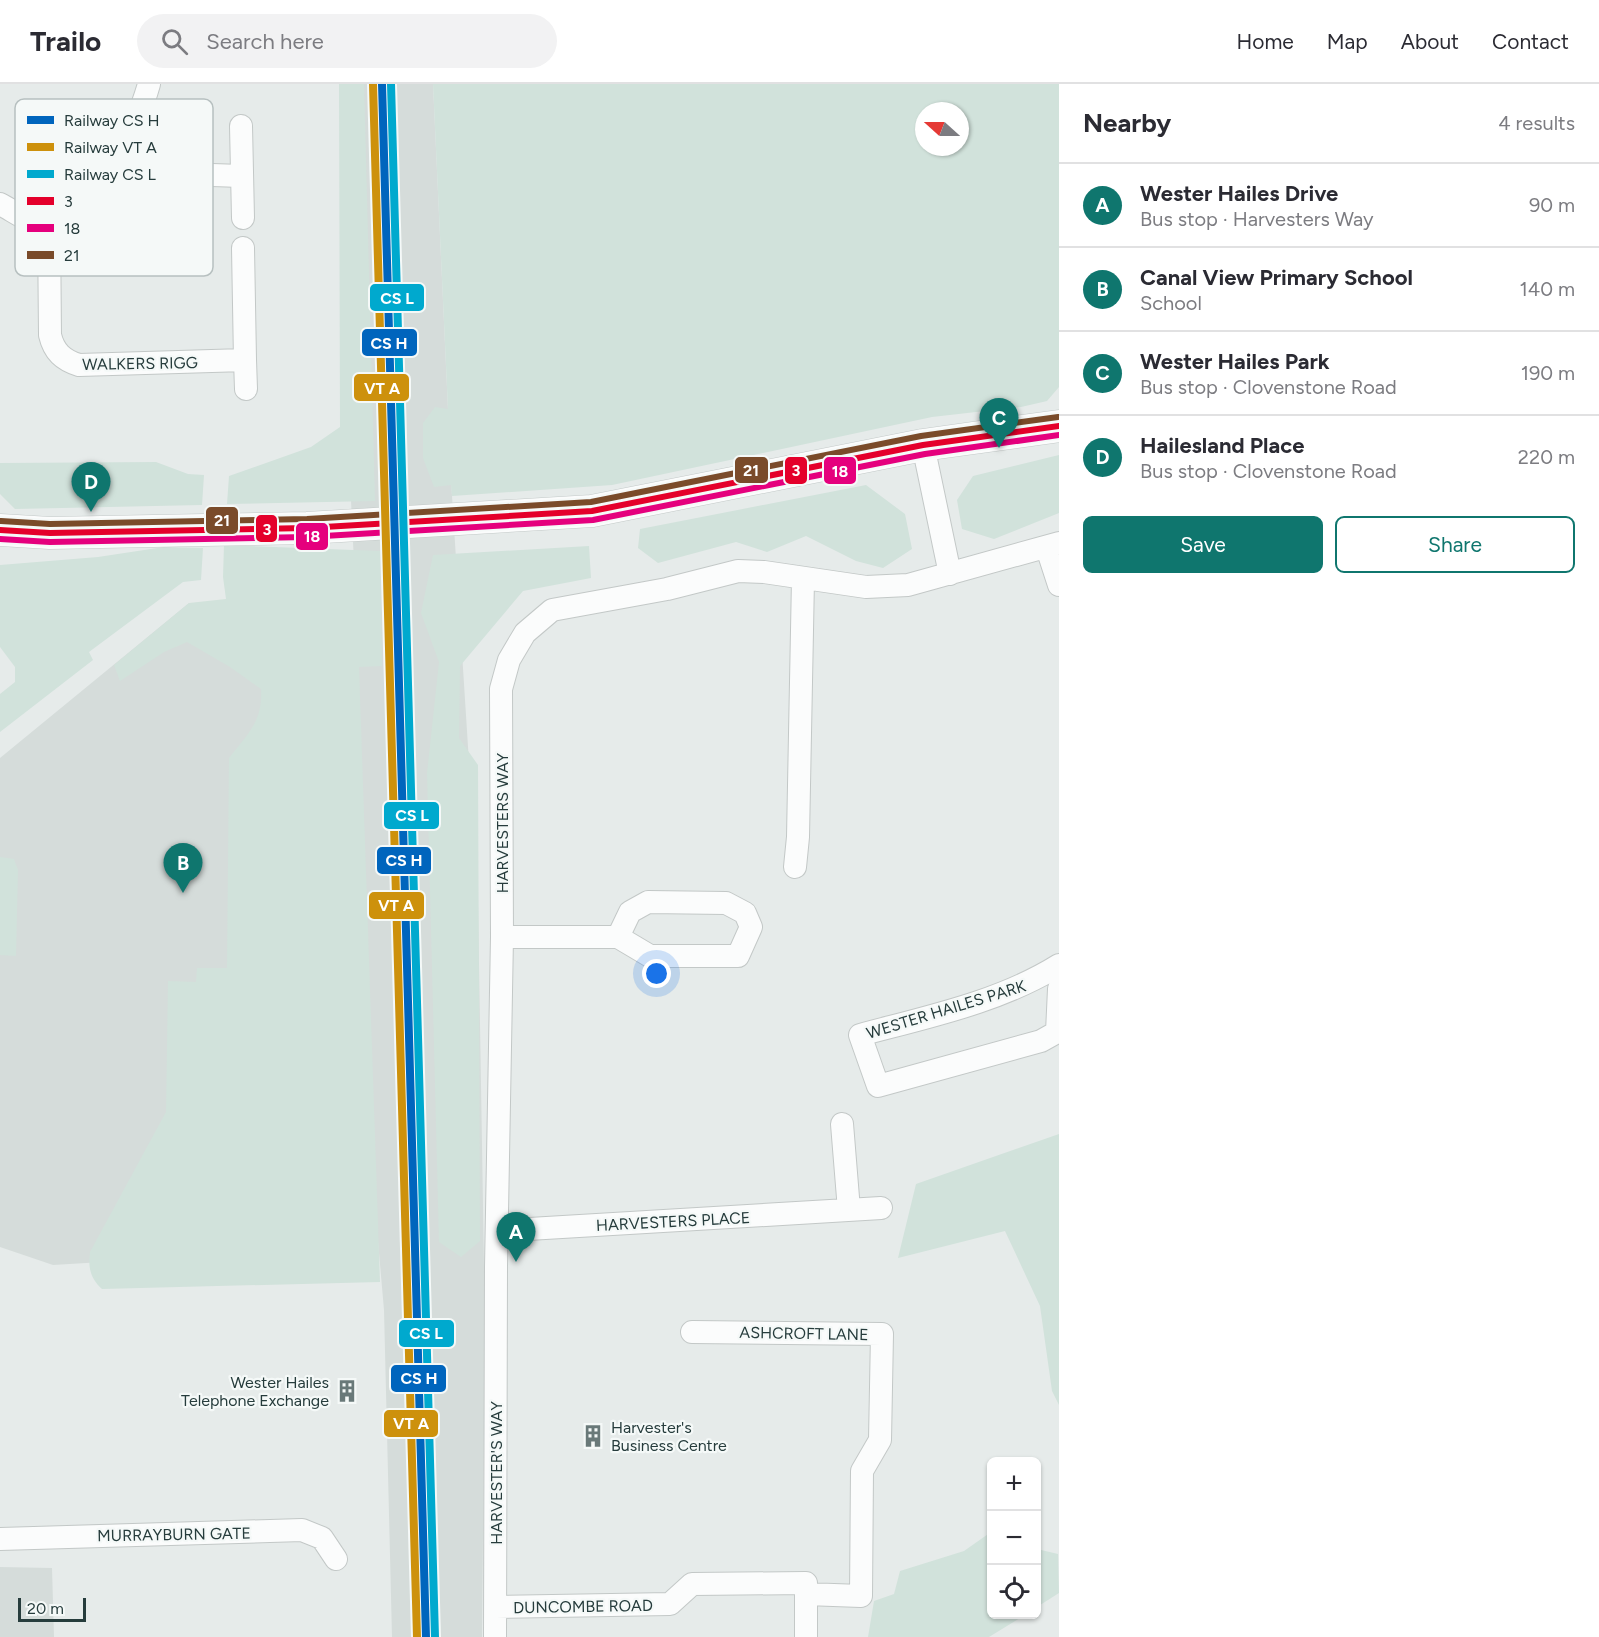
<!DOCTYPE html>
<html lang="en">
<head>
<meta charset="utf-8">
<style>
	body { margin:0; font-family:Figtree,sans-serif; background:#f2f2f3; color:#2b2b33 }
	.controls { position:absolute; right:18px; bottom:18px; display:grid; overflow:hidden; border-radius:9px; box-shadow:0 2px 4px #0004 }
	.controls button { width:54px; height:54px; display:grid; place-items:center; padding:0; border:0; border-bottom:2px solid #e1e1e2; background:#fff; color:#2b2b33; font:30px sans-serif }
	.compass { position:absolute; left:915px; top:18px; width:54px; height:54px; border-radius:50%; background:#fff; box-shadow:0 2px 4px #0004; rotate:291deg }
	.scale { position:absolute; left:18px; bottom:15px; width:68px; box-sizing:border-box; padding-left:6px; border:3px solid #263c3c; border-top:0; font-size:16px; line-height:21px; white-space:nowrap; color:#263c3c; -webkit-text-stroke:4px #f5f9f8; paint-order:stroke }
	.you { position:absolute; left:657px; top:890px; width:21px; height:21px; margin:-15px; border:4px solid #fff; border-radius:50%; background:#1a73e8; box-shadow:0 0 0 9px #1a73e833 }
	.badge { display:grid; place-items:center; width:39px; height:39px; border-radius:50%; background:#0f766e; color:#fff; font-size:20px; font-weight:700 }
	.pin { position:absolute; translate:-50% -50px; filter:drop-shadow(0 2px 3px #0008) }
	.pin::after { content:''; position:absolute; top:32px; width:21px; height:18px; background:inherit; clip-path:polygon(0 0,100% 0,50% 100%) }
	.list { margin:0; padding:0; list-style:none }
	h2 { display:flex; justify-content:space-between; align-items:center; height:78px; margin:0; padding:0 24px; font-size:26px }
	h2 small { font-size:20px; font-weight:400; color:#7c7c81 }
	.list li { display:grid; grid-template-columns:39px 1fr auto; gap:18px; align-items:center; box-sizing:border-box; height:84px; padding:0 24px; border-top:2px solid #e1e1e2 }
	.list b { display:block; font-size:22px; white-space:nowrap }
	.list p { margin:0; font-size:20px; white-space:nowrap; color:#7c7c81 }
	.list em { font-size:20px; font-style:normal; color:#7c7c81 }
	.actions { display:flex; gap:12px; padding:18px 24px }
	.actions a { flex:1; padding:14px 0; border:2px solid #0f766e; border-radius:9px; text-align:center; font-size:21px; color:#0f766e }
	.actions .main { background:#0f766e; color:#fff }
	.icon { flex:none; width:33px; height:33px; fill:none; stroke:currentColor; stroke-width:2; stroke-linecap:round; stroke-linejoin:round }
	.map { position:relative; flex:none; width:1059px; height:1553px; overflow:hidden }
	header { display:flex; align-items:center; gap:36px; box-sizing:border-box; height:84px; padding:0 30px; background:#fff; border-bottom:2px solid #e1e1e2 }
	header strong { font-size:28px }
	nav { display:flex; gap:33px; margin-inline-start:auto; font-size:21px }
	.search { width:420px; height:54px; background:#f2f2f3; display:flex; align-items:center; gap:15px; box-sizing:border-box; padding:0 21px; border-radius:33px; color:#7c7c81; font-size:22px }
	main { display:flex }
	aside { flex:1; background:#fff }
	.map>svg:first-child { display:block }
	.built { fill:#d5dcda }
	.green { fill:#d1e2db; fill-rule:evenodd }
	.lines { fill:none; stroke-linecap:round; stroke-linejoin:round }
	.street-casing { stroke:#c3c8c7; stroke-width:24 }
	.secondary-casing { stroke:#c3c9c8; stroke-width:33 }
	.street { stroke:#fbfcfc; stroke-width:22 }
	.secondary { stroke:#fbfcfc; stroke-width:32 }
	.bus-1-casing { stroke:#f5f9f8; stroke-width:10 }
	.bus-2-casing { stroke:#f5f9f8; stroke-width:10 }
	.bus-3-casing { stroke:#f5f9f8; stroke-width:10 }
	.bus-1 { stroke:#e4002b; stroke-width:6 }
	.bus-2 { stroke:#e5007d; stroke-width:6 }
	.bus-3 { stroke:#7a4b2a; stroke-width:6 }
	.rail-1-casing { stroke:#f5f9f8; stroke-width:12 }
	.rail-2-casing { stroke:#f5f9f8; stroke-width:12 }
	.rail-3-casing { stroke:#f5f9f8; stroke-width:12 }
	.rail-1 { stroke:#0065bd; stroke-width:8 }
	.rail-2 { stroke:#cd910c; stroke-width:8 }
	.rail-3 { stroke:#00a9ce; stroke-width:8 }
	.labels { text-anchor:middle; stroke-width:4.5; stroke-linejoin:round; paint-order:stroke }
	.street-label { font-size:16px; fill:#263c3c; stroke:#f5f9f8 }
	.poi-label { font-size:16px; fill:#263c3c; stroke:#f5f9f8; text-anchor:end }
	.key { fill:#f5f9f8; stroke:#b7c0c0; stroke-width:1.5 }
	.key-label { font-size:16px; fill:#263c3c }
	.line-badge { stroke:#f5f9f8; stroke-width:2 }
	.badge-label { font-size:16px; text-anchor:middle; font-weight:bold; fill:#fff }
</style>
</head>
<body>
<header>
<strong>Trailo</strong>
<div class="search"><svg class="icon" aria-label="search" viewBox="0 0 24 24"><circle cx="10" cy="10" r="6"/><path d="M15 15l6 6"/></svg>Search here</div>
<nav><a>Home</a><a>Map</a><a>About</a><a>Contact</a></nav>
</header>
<main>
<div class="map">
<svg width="1059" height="1553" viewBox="0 0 1059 1553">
	<rect width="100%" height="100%" fill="#e6ebea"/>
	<path class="built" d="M 341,0 L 433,0 L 452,412 L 478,819 L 485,1242 L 482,1553 L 392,1553 L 384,1226 L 377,1146 L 202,1172 L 53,1181 L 0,1163 L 0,674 L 189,519 L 359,582 L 351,416 Z
		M 0,1483 L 52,1484 L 54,1553 L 0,1553 Z"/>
	<path class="green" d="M 339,0 L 364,0 L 375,417 L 227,420 L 229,392 L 311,363 L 340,343 Z
		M 433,0 L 1059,0 L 1059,303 L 1047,317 L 1021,323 L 932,333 L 612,401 L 452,412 L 451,401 L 434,403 L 423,374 L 423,339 L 435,323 L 448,325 ZM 924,27 L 960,27 L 960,63 L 924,63 Z
		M 1059,371 L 1059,429 L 994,455 L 962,445 L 957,416 L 973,392 Z
		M 156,378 L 188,390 L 204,391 L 202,421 L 15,425 L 0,410 L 0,379 Z
		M 866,401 L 905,430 L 912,465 L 883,484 L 856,477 L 806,452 L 767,468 L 736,458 L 658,479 L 638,464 L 640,445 Z
		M 224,461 L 380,467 L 382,582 L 359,583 L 380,1198 L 102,1205 C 90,1194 88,1183 90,1168 L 166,1028 L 168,897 L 196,898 L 197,884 L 227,884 L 229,674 C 248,650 263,637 261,605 L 230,583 L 187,558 L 164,568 L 120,597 L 114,581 L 189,519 L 226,515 L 223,493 Z
		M 589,462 L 591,494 L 523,507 L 460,582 L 459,654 L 478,681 L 480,1157 L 461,1173 L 439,1158 L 427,689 L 439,578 L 421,529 L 433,471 Z
		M 164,463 L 203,464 L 201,496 L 183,498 L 89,568 L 93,576 L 0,648 L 0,610 L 15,598 L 15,583 L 0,563 L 0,481 L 98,473 Z
		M 0,773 L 14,775 L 18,786 L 16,872 L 0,871 Z
		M 1059,1050 L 1059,1321 L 1052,1307 L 1040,1222 L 1005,1147 L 898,1174 L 916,1100 Z
		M 991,1448 L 992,1530 L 1025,1531 L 989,1553 L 868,1553 L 874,1517 L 894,1510 L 900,1487 L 964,1467 Z
		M 1037,1465 L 1058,1470 L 1059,1509 L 1037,1523 Z"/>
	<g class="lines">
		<g class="street-casing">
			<path id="street" d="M 241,42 L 243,134
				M 119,73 C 156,93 202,90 242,92
				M 0,120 C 14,127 35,143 51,143 C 96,144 139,36 149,0
				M 49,143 L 50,251 C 54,268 63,276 79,281 L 245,276 L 243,164
				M 245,276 L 246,305
				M 923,361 L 950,490
				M 1047,464 L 1059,501
				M 795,783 L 798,753 L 803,495
				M 502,853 L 618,853 L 650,872 L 738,872 L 751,843 L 745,829 L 726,819 L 648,818 L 630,828 L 618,853
				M 1059,881 C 1000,918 927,933 860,951 L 878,1002 L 1041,957 L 1057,948 L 1059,905
				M 842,1040 L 849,1126
				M 497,1147 L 881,1124
				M 692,1248 L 882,1250 L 880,1356 L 862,1387 L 861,1512 L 806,1510
				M 0,1455 L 302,1446 L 322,1454 L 336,1475
				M 496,1523 L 670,1520 L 692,1500 L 806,1499 L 806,1553
				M 495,1553 L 496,1183 L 502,853 L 501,605 L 509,576 L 525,549 L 552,526 L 667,505 L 738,487 L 764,488 L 866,503 L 908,501 L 1059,459"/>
		</g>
		<g class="secondary-casing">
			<path id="secondary" d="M 0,446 L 50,449 L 307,444 L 592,427 L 923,361 L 1059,342"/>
		</g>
		<use href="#street" class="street"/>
		<use href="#secondary" class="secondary"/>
		<g class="bus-1-casing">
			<path id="bus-1" d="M 0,446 L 50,449 L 307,444 L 592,427 L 923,361 L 1059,342"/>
		</g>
		<g class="bus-2-casing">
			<path id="bus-2" d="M 0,455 L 50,458 L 307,453 L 593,436 L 925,370 L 1059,351"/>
		</g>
		<g class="bus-3-casing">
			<path id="bus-3" d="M 1,437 L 50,440 L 307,435 L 591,418 L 921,352 L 1058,333"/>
		</g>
		<use href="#bus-1" class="bus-1"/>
		<use href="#bus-2" class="bus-2"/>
		<use href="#bus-3" class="bus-3"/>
		<g class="rail-1-casing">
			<path id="rail-1" d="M 382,0 L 426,1553"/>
		</g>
		<g class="rail-2-casing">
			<path id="rail-2" d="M 373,0 L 417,1553"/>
		</g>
		<g class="rail-3-casing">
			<path id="rail-3" d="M 391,0 L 435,1553"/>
		</g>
		<use href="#rail-1" class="rail-1"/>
		<use href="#rail-2" class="rail-2"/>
		<use href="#rail-3" class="rail-3"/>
	</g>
	<defs>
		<g id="building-bare" transform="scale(1.8)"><path d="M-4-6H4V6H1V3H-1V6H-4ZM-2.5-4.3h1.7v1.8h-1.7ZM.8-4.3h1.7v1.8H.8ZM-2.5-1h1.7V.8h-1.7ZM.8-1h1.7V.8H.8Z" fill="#697979" stroke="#f5f9f8" stroke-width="2.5" paint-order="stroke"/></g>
	</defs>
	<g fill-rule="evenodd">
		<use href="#building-bare" x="347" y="1307"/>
		<use href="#building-bare" x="593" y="1352"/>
	</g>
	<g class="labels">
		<g class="street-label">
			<text transform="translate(140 279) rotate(-1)" y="6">WALKERS RIGG</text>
			<text transform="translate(502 739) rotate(-90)" y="6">HARVESTERS WAY</text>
			<text transform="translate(946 925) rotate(-17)" y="6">WESTER HAILES PARK</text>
			<text transform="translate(673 1137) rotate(-3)" y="6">HARVESTERS PLACE</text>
			<text transform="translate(804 1249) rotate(1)" y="6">ASHCROFT LANE</text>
			<text transform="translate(496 1389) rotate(-90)" y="6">HARVESTER'S WAY</text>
			<text transform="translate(174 1450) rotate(-1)" y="6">MURRAYBURN GATE</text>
			<text transform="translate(583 1522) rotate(-1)" y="6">DUNCOMBE ROAD</text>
		</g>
		<g class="poi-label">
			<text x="329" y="1304">Wester Hailes<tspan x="329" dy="18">Telephone Exchange</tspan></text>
			<text x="611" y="1349" text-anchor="start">Harvester's<tspan x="611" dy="18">Business Centre</tspan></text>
		</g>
	</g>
	<rect x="15" y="15" width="198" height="177" rx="9" class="key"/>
	<rect x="27" y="32" width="27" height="8" fill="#0065bd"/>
	<rect x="27" y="59" width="27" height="8" fill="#cd910c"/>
	<rect x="27" y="86" width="27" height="8" fill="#00a9ce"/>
	<rect x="27" y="113" width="27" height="8" fill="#e4002b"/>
	<rect x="27" y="140" width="27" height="8" fill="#e5007d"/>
	<rect x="27" y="167" width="27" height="8" fill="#7a4b2a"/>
	<g class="key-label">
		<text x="64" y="42">Railway CS H</text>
		<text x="64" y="69">Railway VT A</text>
		<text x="64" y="96">Railway CS L</text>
		<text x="64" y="123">3</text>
		<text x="64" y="150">18</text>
		<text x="64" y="177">21</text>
	</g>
	<g class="line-badge">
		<rect x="369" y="199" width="56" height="29" rx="6" fill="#00a9ce"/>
		<rect x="361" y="244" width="57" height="29" rx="6" fill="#0065bd"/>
		<rect x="353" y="289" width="57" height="29" rx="6" fill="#cd910c"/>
		<rect x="734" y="372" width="35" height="28" rx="6" fill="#7a4b2a"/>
		<rect x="784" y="372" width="24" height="29" rx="6" fill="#e4002b"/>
		<rect x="823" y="372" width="34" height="29" rx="6" fill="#e5007d"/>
		<rect x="205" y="422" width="34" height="29" rx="6" fill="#7a4b2a"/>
		<rect x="255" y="430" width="23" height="29" rx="6" fill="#e4002b"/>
		<rect x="295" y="438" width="34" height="29" rx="6" fill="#e5007d"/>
		<rect x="383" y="717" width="57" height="29" rx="6" fill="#00a9ce"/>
		<rect x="376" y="762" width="56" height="29" rx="6" fill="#0065bd"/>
		<rect x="368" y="807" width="57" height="29" rx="6" fill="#cd910c"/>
		<rect x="398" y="1235" width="57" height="29" rx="6" fill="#00a9ce"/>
		<rect x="390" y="1280" width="57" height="29" rx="6" fill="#0065bd"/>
		<rect x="383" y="1325" width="56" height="29" rx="6" fill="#cd910c"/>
	</g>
	<g class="badge-label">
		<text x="397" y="220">CS L</text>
		<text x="389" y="265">CS H</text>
		<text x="382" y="310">VT A</text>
		<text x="751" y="392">21</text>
		<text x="796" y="392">3</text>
		<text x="840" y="393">18</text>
		<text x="222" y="442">21</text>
		<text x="267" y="451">3</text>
		<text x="312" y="458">18</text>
		<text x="412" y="737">CS L</text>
		<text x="404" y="782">CS H</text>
		<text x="396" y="827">VT A</text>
		<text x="426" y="1255">CS L</text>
		<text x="419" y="1300">CS H</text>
		<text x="411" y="1345">VT A</text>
	</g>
</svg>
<div class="controls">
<button>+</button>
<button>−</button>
<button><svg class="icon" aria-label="locate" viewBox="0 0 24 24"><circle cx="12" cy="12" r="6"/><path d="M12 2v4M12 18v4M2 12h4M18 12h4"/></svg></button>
</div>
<svg class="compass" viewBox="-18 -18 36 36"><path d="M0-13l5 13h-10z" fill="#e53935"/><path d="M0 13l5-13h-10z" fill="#7c7c81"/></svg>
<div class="scale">20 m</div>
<div class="you"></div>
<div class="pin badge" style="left:516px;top:1178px">A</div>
<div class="pin badge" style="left:183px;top:809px">B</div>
<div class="pin badge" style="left:999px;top:364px">C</div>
<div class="pin badge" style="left:91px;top:428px">D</div>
</div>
<aside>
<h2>Nearby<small>4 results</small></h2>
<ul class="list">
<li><span class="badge">A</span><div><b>Wester Hailes Drive</b><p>Bus stop · Harvesters Way</p></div><em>90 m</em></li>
<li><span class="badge">B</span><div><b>Canal View Primary School</b><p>School</p></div><em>140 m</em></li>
<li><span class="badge">C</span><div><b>Wester Hailes Park</b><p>Bus stop · Clovenstone Road</p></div><em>190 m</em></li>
<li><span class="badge">D</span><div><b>Hailesland Place</b><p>Bus stop · Clovenstone Road</p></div><em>220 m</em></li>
</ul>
<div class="actions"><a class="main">Save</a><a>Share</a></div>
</aside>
</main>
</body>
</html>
